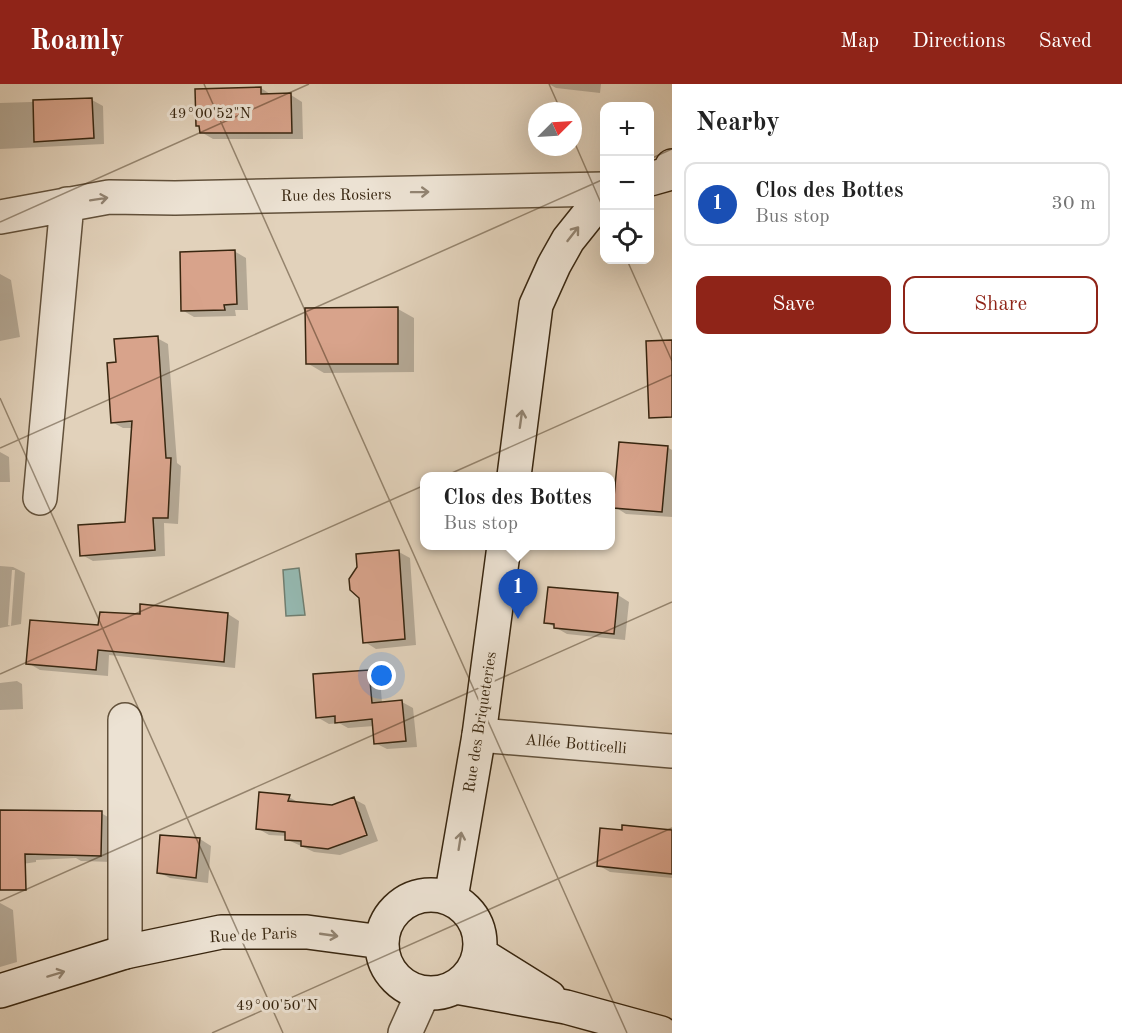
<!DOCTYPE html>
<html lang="en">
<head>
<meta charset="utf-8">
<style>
	body { margin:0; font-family:"Old Standard TT",serif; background:#f2f2f2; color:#222 }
	.controls { position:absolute; right:18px; top:18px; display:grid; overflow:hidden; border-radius:12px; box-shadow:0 6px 24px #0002 }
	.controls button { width:54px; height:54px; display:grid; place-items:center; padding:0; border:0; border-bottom:2px solid #e0e0e0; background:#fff; color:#222; font:30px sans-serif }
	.compass { position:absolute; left:528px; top:18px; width:54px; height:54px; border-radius:50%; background:#fff; box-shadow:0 6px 24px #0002; rotate:66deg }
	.you { position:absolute; left:382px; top:592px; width:21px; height:21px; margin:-15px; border:4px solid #fff; border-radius:50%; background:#1a73e8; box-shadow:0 0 0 9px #1a73e833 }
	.badge { display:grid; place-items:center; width:39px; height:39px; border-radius:50%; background:#8f2418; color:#fff; font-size:20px; font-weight:700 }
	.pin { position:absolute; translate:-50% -50px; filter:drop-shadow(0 2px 3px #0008) }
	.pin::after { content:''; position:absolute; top:32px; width:21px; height:18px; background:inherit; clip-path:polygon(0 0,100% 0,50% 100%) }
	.popup { position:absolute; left:420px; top:388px; width:195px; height:78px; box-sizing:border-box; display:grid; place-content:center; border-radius:12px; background:#fff; filter:drop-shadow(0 2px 4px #0005); font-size:20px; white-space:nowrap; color:#767676 }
	.popup b { font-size:22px; color:#222 }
	.popup::after { content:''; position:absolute; left:50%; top:100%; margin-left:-12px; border:12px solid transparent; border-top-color:#fff }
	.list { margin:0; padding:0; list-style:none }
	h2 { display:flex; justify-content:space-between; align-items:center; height:78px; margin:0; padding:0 24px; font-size:26px }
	h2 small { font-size:20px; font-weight:400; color:#767676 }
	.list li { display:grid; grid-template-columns:39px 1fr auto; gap:18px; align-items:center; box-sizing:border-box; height:84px; margin:0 12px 12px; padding:0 12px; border:2px solid #e0e0e0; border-radius:12px }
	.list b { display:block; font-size:22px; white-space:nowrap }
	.list p { margin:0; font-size:20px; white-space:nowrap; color:#767676 }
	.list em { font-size:20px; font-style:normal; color:#767676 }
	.actions { display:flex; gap:12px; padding:18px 24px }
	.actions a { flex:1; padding:14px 0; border:2px solid #8f2418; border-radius:12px; text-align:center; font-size:21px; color:#8f2418 }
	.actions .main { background:#8f2418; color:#fff }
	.icon { flex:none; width:33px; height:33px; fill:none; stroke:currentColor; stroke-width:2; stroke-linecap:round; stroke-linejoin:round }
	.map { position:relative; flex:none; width:672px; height:949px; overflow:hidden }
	header { display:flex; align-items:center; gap:36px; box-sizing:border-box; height:84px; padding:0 30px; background:#8f2418; color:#fff }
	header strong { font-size:28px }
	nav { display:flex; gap:33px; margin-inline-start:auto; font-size:21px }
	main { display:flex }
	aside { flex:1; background:#fff }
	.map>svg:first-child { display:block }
	.water { fill:#95b8b0; stroke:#707e70; stroke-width:1.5 }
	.shadow { fill:#0003; fill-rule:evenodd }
	.building { fill:#d8a38b; stroke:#382610; stroke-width:1.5 }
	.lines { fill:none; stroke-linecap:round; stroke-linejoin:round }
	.street-casing { stroke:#62513b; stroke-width:36 }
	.secondary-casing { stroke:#382610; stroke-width:36 }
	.street { stroke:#ece2d3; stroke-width:33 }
	.secondary { stroke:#ece2d3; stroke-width:33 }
	.oneway { stroke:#928472 }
	.ticks { fill:none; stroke:#382610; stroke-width:1.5; stroke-opacity:0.45 }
	.labels { text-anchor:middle; stroke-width:6; stroke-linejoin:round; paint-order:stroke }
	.street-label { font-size:16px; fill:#382610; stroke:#ece2d3 }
	.ticks-label { font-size:15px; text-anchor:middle; fill:#382610; stroke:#ece2d3; stroke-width:6; stroke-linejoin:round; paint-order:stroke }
</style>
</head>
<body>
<header>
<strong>Roamly</strong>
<nav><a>Map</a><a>Directions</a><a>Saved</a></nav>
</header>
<main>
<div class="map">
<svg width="672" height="949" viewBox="0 0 672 949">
	<rect width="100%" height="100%" fill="#e2d2bb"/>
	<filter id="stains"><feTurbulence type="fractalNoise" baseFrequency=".00333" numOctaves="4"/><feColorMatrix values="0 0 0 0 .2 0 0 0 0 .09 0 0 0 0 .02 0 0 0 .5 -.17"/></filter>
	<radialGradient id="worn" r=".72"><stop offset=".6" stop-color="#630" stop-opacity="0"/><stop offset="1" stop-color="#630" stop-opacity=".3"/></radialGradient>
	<path class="water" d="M 299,484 L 305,531 L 286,532 L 283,486 Z"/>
	<path class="shadow" d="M 549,0 L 601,0 L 600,9 L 556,4 Z
		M 261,4 L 273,12 L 291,11 L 302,18 L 303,55 L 213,55 L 201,48 Z
		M 92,16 L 103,22 L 104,60 L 0,65 L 0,19 Z
		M 234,167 L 246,174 L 248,226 L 235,226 L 236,232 L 194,233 L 182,226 Z
		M 0,190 L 11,196 L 20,253 L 0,257 Z
		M 398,225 L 414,234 L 414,288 L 324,289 L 307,279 Z
		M 157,254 L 168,260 L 177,379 L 181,382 L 178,440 L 164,439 L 165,472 L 93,477 L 82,471 L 127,439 L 133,344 L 123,344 L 112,338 L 118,280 Z
		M 667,363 L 672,366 L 672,433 L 626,430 L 615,423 Z
		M 0,368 L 9,373 L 10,398 L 0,398 Z
		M 399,468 L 410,474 L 416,561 L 376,565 L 365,558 L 361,514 Z
		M 0,482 L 13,483 L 25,489 L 21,540 L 0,544 ZM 12,486 L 15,486 L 11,542 L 8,541 Z
		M 618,511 L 629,518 L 625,556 L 567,550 L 546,538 Z
		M 228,530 L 239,537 L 235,584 L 109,571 L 108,592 L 40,586 L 28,579 L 100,542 L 142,532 Z
		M 368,587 L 380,594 L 382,619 L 402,618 L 413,624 L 417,663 L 387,665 L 375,659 L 374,642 L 348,644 L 339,639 L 329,640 L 317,633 Z
		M 17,597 L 22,600 L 23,625 L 0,626 L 0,599 Z
		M 289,713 L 301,720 L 332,722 L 354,715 L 365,721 L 378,757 L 340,771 L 314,768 L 286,755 L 287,752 L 269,751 L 257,744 Z
		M 0,727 L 101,729 L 113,736 L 112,778 L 81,777 L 76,774 L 36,776 L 36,778 L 9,782 L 0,777 Z
		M 672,748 L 672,794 L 610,788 L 598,781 Z
		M 200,755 L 211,762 L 208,799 L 170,794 L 158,788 Z
		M 0,819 L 13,826 L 17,878 L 0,883 Z"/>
	<path class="building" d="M 261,3 L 261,10 L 291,9 L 292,49 L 200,49 L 199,42 L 196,42 L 195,5 Z
		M 92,14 L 94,54 L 34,58 L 33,16 Z
		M 235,166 L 237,220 L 224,221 L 225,226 L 181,227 L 180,168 Z
		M 398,223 L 398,280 L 306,280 L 305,224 Z
		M 158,252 L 166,374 L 171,374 L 168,434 L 153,434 L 155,466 L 80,472 L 78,441 L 125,438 L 132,337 L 111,339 L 107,279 L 116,278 L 114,255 Z
		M 672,256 L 672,333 L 649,334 L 646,257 Z
		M 619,358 L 668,362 L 662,428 L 613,424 Z
		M 399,466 L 405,555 L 363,559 L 359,514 L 350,506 L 349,495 L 357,483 L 356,470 Z
		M 548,503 L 618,509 L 614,550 L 554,544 L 554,540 L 544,539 Z
		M 140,520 L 228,529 L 224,578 L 98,566 L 96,586 L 26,580 L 30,536 L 98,541 L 100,528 L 140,530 Z
		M 369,586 L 372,619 L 402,616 L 406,657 L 374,660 L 372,635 L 335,639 L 335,632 L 316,634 L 313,590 Z
		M 259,708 L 290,711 L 288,717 L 332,721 L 354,713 L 367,751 L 328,765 L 301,762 L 301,757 L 285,756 L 285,748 L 256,745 Z
		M 0,726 L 102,727 L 101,772 L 25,770 L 26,806 L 0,806 Z
		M 622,741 L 672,746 L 672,790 L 597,782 L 600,744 L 622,746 Z
		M 160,751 L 200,754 L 196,794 L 157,789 Z"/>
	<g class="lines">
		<g class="street-casing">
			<path id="street" d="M 0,133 L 109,113 L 175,114 L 604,105
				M 40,414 L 67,120
				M 125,636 L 125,868
				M 479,651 L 672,667
				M 405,949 L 423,909"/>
		</g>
		<g class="secondary-casing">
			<path id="secondary" d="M 650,95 L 668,90 L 672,82
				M 514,392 L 536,221 L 554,181 L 568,156 L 604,111
				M382 860a49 49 0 1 1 98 0a49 49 0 1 1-98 0Z
				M 451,814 L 479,651 L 504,462
				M 480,870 L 549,913
				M 456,903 L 566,923 L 661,949
				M 0,907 L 125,868 L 221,848 L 307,848 L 382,858"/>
		</g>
		<use href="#street" class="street"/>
		<use href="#secondary" class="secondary"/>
	</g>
	<defs><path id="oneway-shaft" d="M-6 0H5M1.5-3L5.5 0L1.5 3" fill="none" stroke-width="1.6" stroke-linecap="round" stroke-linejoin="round" transform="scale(1.5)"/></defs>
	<g class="oneway">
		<use href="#oneway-shaft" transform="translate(420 108) rotate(-1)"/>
		<use href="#oneway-shaft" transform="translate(99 115) rotate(-9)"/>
		<use href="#oneway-shaft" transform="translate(573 150) rotate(-52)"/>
		<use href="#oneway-shaft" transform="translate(521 335) rotate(-82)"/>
		<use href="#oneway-shaft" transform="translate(460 757) rotate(-81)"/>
		<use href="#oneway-shaft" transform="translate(329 851) rotate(8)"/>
		<use href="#oneway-shaft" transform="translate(56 890) rotate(-17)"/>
	</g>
	<path class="ticks" d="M 204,0 L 627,949M 549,0 L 561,27M 573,55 L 604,126M 650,75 L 672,65M 0,138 L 309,0M 627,176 L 672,277M 0,314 L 283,949M 0,364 L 604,95M 0,590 L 672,291M 0,817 L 672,518M 212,949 L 672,744"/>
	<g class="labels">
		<g class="street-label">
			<text transform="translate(336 110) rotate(-1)" y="6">Rue des Rosiers</text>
			<text transform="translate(479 638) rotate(-81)" y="6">Rue des Briqueteries</text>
			<text transform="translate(576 659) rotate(5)" y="6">Allée Botticelli</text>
			<text transform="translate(253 850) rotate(-3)" y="6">Rue de Paris</text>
		</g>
	</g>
	<g class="ticks-label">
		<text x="210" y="34">49°00'52"N</text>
		<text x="277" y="926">49°00'50"N</text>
	</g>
	<rect width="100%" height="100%" filter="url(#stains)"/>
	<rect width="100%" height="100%" fill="url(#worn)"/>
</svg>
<div class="controls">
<button>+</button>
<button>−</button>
<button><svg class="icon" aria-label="locate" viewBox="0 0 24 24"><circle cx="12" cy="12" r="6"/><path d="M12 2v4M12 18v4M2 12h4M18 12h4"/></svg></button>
</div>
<svg class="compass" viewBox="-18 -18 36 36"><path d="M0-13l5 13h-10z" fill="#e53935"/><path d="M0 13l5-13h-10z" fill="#767676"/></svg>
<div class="you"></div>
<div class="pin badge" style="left:518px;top:535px;background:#1a4fb4">1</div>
<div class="popup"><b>Clos des Bottes</b>Bus stop</div>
</div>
<aside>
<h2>Nearby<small></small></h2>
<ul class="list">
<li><span class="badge" style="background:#1a4fb4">1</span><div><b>Clos des Bottes</b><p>Bus stop</p></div><em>30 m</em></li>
</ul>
<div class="actions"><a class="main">Save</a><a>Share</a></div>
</aside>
</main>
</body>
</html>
